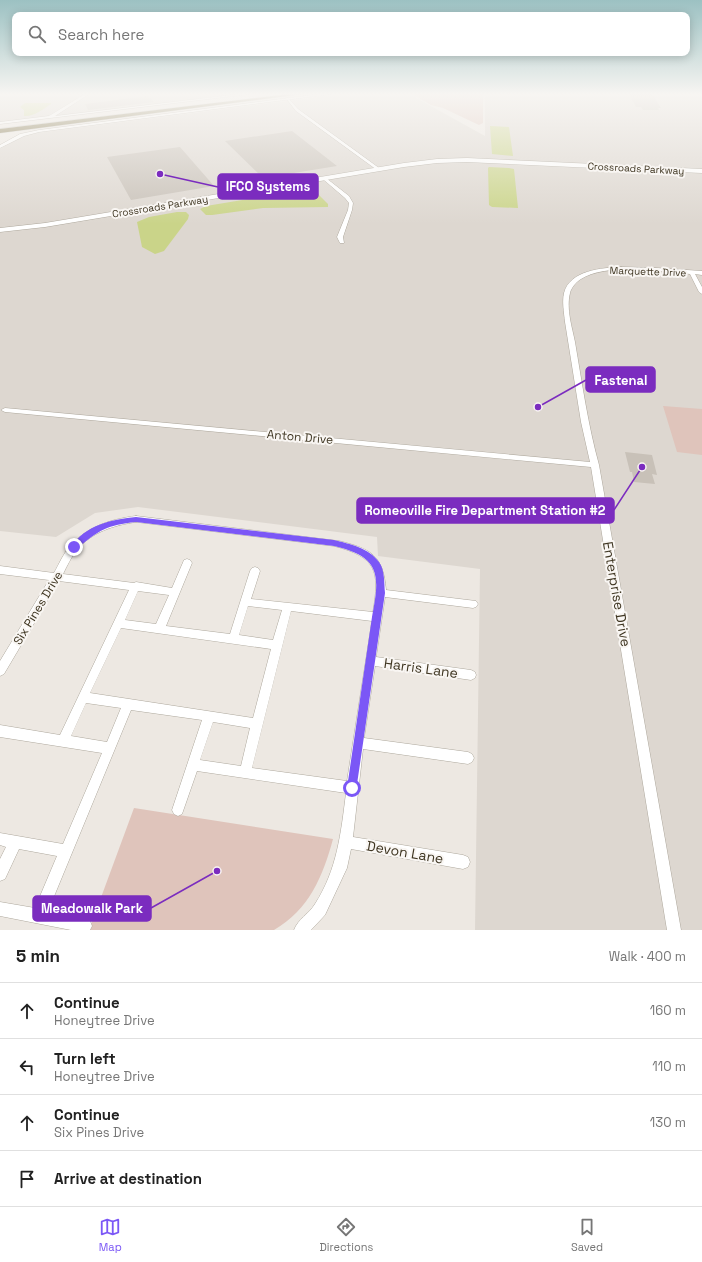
<!DOCTYPE html>
<html lang="en">
<head>
<meta charset="utf-8">
<style>
	body { margin:0; font-family:"Space Grotesk",sans-serif; background:#f2f2f2; color:#222 }
	.stop { position:absolute; width:12px; height:12px; margin:-9px; border:3px solid #7b57f6; border-radius:50%; background:#fff }
	.stop.end { background:#7b57f6; border-color:#fff; box-shadow:0 1px 4px #0008 }
	.list { margin:0; padding:0; list-style:none }
	h2 { display:flex; justify-content:space-between; align-items:center; height:52px; margin:0; padding:0 16px; font-size:17px }
	h2 small { font-size:13px; font-weight:400; color:#767676 }
	.list li { display:grid; grid-template-columns:26px 1fr auto; gap:12px; align-items:center; box-sizing:border-box; height:56px; padding:0 16px; border-top:1px solid #e0e0e0 }
	.list b { display:block; font-size:15px; white-space:nowrap }
	.list p { margin:0; font-size:13px; white-space:nowrap; color:#767676 }
	.list em { font-size:13px; font-style:normal; color:#767676 }
	.icon { flex:none; width:22px; height:22px; fill:none; stroke:currentColor; stroke-width:2; stroke-linecap:round; stroke-linejoin:round }
	.map { position:relative; flex:none; width:702px; height:930px; overflow:hidden }
	.search { position:absolute; background:#fff; box-shadow:0 2px 10px #0003; left:12px; right:12px; top:12px; height:44px; display:flex; align-items:center; gap:10px; box-sizing:border-box; padding:0 14px; border-radius:8px; color:#767676; font-size:15px }
	.sheet { height:276px; background:#fff }
	nav { display:flex; justify-content:space-around; align-items:center; box-sizing:border-box; height:56px; border-top:1px solid #e0e0e0; background:#fff; font-size:11px; color:#767676 }
	nav a { display:grid; justify-items:center; gap:2px }
	nav .on { color:#7b57f6 }
	.map>svg:first-child { display:block }
	.built { fill:#ddd7d0 }
	.green { fill:#dfc4bb }
	.water { fill:#cad489 }
	.building { fill:#c8c1b8 }
	.lines { fill:none; stroke-linecap:round; stroke-linejoin:round }
	.minor-casing { stroke:#aea89d; stroke-width:1 }
	.tertiary-casing { stroke:#aea89d; stroke-width:1 }
	.motorway-casing { stroke:#c9c7c1; stroke-width:1 }
	.minor { fill:#fff; fill-rule:evenodd }
	.tertiary { fill:#fff; fill-rule:evenodd }
	.motorway { fill:#6c5e2c; fill-rule:evenodd }
	.route { fill:#7b57f6 }
	.labels { text-anchor:middle; stroke-width:4; stroke-linejoin:round; paint-order:stroke }
	.far-street-label { font-size:10px; fill:#3f3622; stroke:#f9f6f3 }
	.street-label { font-size:12px; fill:#3f3622; stroke:#f9f6f3 }
	.near-street-label { font-size:14px; fill:#3f3622; stroke:#f9f6f3 }
	.leader { fill:none; stroke:#7b2cbf; stroke-width:1.5 }
	.callout-dot { fill:#7b2cbf; stroke:#f9f6f3; stroke-width:1.5 }
	.callout { fill:#7b2cbf; stroke:#7b2cbf; stroke-width:1.5 }
	.callout-label { font-size:13px; text-anchor:middle; font-weight:bold; fill:#fff }
</style>
</head>
<body>
<div class="map">
<svg width="702" height="930" viewBox="0 0 702 930">
	<rect width="100%" height="100%" fill="#ede8e2"/>
	<path class="built" d="M 0,94 L 84,94 L 45,118 L 0,122 Z
		M 90,94 L 239,94 L 52,117 Z
		M 342,94 L 409,94 L 485,136 L 485,94 L 702,94 L 702,930 L 475,930 L 480,569 L 378,556 L 377,537 L 138,507 L 95,513 L 56,537 L 0,531 L 0,149 L 23,136 L 36,133 Z"/>
	<path class="green" d="M 412,94 L 483,94 L 483,123 L 479,125 L 443,108 L 431,105 Z
		M 663,406 L 702,409 L 702,455 L 677,452 Z
		M 134,808 L 333,839 C 323,876 309,910 274,930 L 89,930 Z"/>
	<path class="water" d="M 25,103 L 51,103 L 51,104 C 43,109 34,117 24,116 L 24,110 L 20,107 Z
		M 490,126 L 509,127 L 513,156 L 492,154 Z
		M 489,167 L 509,168 L 514,169 L 518,208 L 492,207 L 489,205 L 488,168 Z
		M 312,190 L 316,192 L 328,204 L 328,207 L 263,208 L 212,215 L 206,215 L 200,209 L 206,206 L 298,191 Z
		M 177,212 L 186,212 L 189,215 L 188,219 L 164,251 L 155,254 L 142,247 L 137,222 L 149,217 Z"/>
	<path class="building" d="M 629,94 L 652,94 L 661,108 L 658,108 L 659,110 L 643,110 L 641,107 L 636,107 Z
		M 148,96 L 154,102 L 88,110 L 85,104 Z
		M 292,131 L 337,166 L 263,178 L 225,141 Z
		M 180,147 L 214,186 L 131,200 L 107,157 Z
		M 625,452 L 652,455 L 657,475 L 652,474 L 655,484 L 634,482 L 632,472 L 630,472 Z"/>
	<g class="lines">
		<g class="minor-casing">
			<path id="minor" d="M 85,94 L 89,94 L 55,116 L 240,94 L 250,94 L 0,124 L 0,122 L 49,116 Z
				M 286,98 L 288,98 L 298,109 L 379,168 L 379,170 L 377,170 L 296,111 Z
				M 326,178 L 349,196 L 353,203 L 352,210 L 343,237 L 344,243 L 340,243 L 337,237 L 348,210 L 349,203 L 345,198 L 324,180 L 324,179 Z
				M 621,267 L 656,268 L 702,271 L 702,275 L 695,274 L 702,287 L 702,294 L 699,292 L 690,274 C 661,271 606,263 581,279 C 576,282 571,288 570,293 C 566,309 572,327 575,342 C 582,383 588,425 599,465 L 681,930 L 667,930 L 591,467 L 5,412 L 1,410 L 5,408 L 590,462 L 581,422 L 565,322 C 564,312 562,302 564,293 C 570,270 602,268 621,267 Z
				M 136,516 L 339,541 C 371,549 383,555 386,590 L 476,601 L 478,604 L 476,607 L 473,608 L 385,597 L 376,657 L 471,670 L 475,672 L 476,675 L 475,678 L 471,680 L 375,666 L 364,738 L 468,752 L 472,754 L 474,758 L 472,762 L 468,764 L 363,749 L 353,837 L 463,855 L 468,857 L 470,862 L 468,867 L 463,869 L 351,849 L 347,868 L 325,915 L 311,930 L 294,930 C 298,919 309,914 315,904 C 337,870 341,833 346,793 L 197,771 L 182,814 L 178,816 L 174,814 L 172,810 L 202,720 L 131,710 L 48,911 L 90,921 L 92,926 L 90,930 L 71,930 L 0,916 L 0,902 L 35,908 L 57,856 L 19,849 L 5,879 L 0,881 L 0,859 L 6,847 L 0,845 L 0,833 L 63,844 L 102,753 L 0,737 L 0,725 L 60,735 L 129,590 L 59,581 L 4,674 L 0,676 L 0,661 L 49,580 L 0,574 L 0,566 L 54,573 C 59,564 64,552 72,544 C 89,526 112,519 136,516 ZM 136,522 L 334,546 C 377,557 380,571 373,612 L 251,599 L 260,571 L 258,568 L 255,567 L 252,568 L 250,571 L 230,634 L 166,626 L 192,563 L 190,560 L 187,559 L 184,560 L 172,588 L 136,582 L 134,583 L 63,574 C 67,566 71,557 77,550 C 91,532 115,525 136,522 ZM 138,591 L 169,595 L 156,624 L 125,620 ZM 248,606 L 282,610 L 273,640 L 239,635 ZM 291,611 L 372,621 L 347,781 L 252,768 ZM 121,628 L 271,649 L 253,718 L 90,693 ZM 86,703 L 121,708 L 107,742 L 71,736 ZM 213,722 L 250,728 L 241,766 L 200,760 Z"/>
		</g>
		<g class="tertiary-casing">
			<path id="tertiary" d="M 320,94 L 331,94 L 39,132 L 24,136 L 0,148 L 0,145 L 20,134 L 39,130 Z
				M 467,158 L 702,169 L 702,173 L 467,162 L 437,163 L 404,167 L 45,227 L 0,232 L 0,228 L 45,223 L 404,163 L 437,159 Z"/>
		</g>
		<g class="motorway-casing">
			<path id="motorway" d="M 290,94 L 303,94 L 0,133 L 0,129 Z"/>
		</g>
		<use href="#minor" class="minor"/>
		<use href="#tertiary" class="tertiary"/>
		<use href="#motorway" class="motorway"/>
	</g>
	<linearGradient id="sky" x2="0" y2="1"><stop stop-color="#9cc1c2"/><stop offset="0.42" stop-color="#f7f5f2"/><stop offset="1" stop-color="#f7f5f2" stop-opacity="0"/></linearGradient>
	<rect width="702" height="224" fill="url(#sky)"/>
	<path class="route" d="M 136,517 L 334,540 C 350,544 369,548 379,562 C 385,570 384,583 385,593 L 356,791 L 352,793 L 349,791 L 347,788 L 372,617 C 380,575 381,557 334,546 L 136,522 C 108,525 98,530 77,549 L 74,550 L 71,547 C 85,525 113,519 136,517 Z"/>
	<g class="labels">
		<g class="far-street-label">
			<text transform="translate(636 168) rotate(3)" y="4">Crossroads Parkway</text>
			<text transform="translate(160 206) rotate(-9)" y="4">Crossroads Parkway</text>
			<text transform="translate(648 271) rotate(2)" y="4">Marquette Drive</text>
		</g>
		<g class="street-label">
			<text transform="translate(300 437) rotate(5)" y="4">Anton Drive</text>
			<text transform="translate(38 608) rotate(-59)" y="4">Six Pines Drive</text>
		</g>
		<g class="near-street-label">
			<text transform="translate(617 594) rotate(80)" y="5">Enterprise Drive</text>
			<text transform="translate(421 668) rotate(8)" y="5">Harris Lane</text>
			<text transform="translate(405 852) rotate(10)" y="5">Devon Lane</text>
		</g>
	</g>
	<path class="leader" d="M160 174L218 187M538 407L586 380M642 467L614 510M217 871L151 908"/>
	<g class="callout-dot">
		<circle cx="160" cy="174" r="4"/>
		<circle cx="538" cy="407" r="4"/>
		<circle cx="642" cy="467" r="4"/>
		<circle cx="217" cy="871" r="4"/>
	</g>
	<g class="callout">
		<rect x="218" y="174" width="100" height="25" rx="4"/>
		<rect x="586" y="367" width="69" height="25" rx="4"/>
		<rect x="357" y="498" width="257" height="25" rx="4"/>
		<rect x="33" y="896" width="118" height="25" rx="4"/>
	</g>
	<g class="callout-label">
		<text x="268" y="191">IFCO Systems</text>
		<text x="621" y="385">Fastenal</text>
		<text x="485" y="515">Romeoville Fire Department Station #2</text>
		<text x="92" y="913">Meadowalk Park</text>
	</g>
</svg>
<div class="stop" style="left:352px;top:788px"></div>
<div class="stop end" style="left:74px;top:547px"></div>
<div class="search"><svg class="icon" aria-label="search" viewBox="0 0 24 24"><circle cx="10" cy="10" r="6"/><path d="M15 15l6 6"/></svg>Search here</div>
</div>
<section class="sheet">
<h2>5 min<small>Walk · 400 m</small></h2>
<ul class="list">
<li><svg class="icon" aria-label="ahead" viewBox="0 0 24 24"><path d="M12 20V5M6 11l6-6 6 6"/></svg><div><b>Continue</b><p>Honeytree Drive</p></div><em>160 m</em></li>
<li><svg class="icon" aria-label="left" viewBox="0 0 24 24"><path d="M17 20v-9H6M10 6l-5 5 5 5"/></svg><div><b>Turn left</b><p>Honeytree Drive</p></div><em>110 m</em></li>
<li><svg class="icon" aria-label="ahead" viewBox="0 0 24 24"><path d="M12 20V5M6 11l6-6 6 6"/></svg><div><b>Continue</b><p>Six Pines Drive</p></div><em>130 m</em></li>
<li><svg class="icon" aria-label="arrive" viewBox="0 0 24 24"><path d="M6 21V4h12l-3 4 3 4H6"/></svg><div><b>Arrive at destination</b></div></li>
</ul>
</section>
<nav>
<a class="on"><svg class="icon" aria-label="map" viewBox="0 0 24 24"><path d="M3 6l6-2 6 2 6-2v14l-6 2-6-2-6 2zM9 4v14M15 6v14"/></svg>Map</a>
<a><svg class="icon" aria-label="directions" viewBox="0 0 24 24"><path d="M12 3l9 9-9 9-9-9zM9 14v-3h6M13 9l2 2-2 2"/></svg>Directions</a>
<a><svg class="icon" aria-label="saved" viewBox="0 0 24 24"><path d="M7 4h10v16l-5-4-5 4z"/></svg>Saved</a>
</nav>
</body>
</html>
